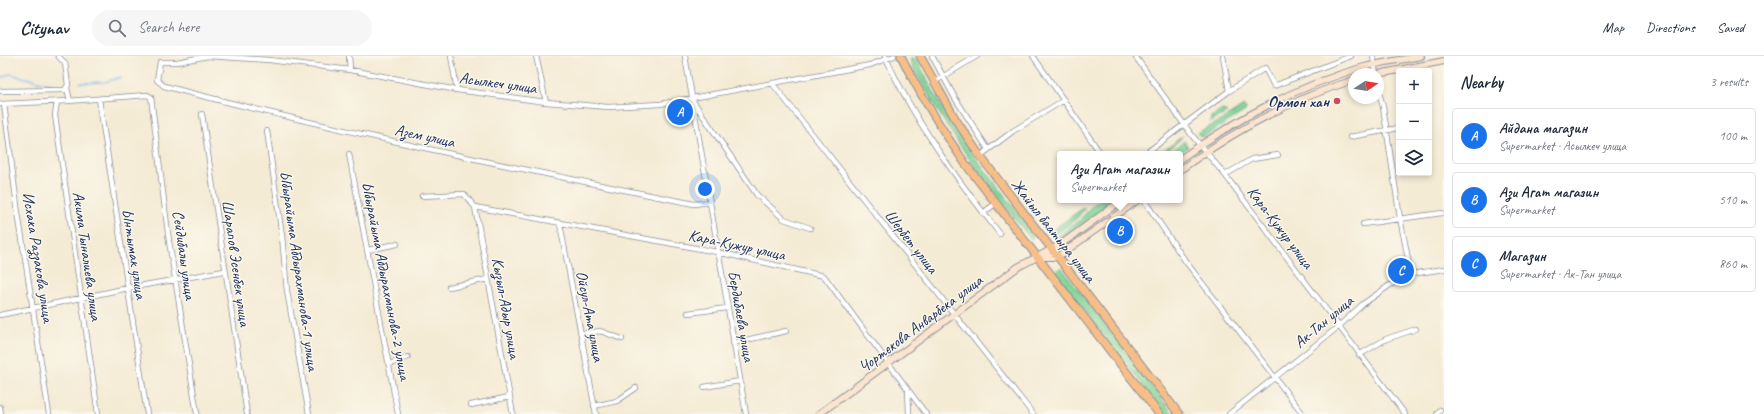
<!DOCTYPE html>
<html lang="en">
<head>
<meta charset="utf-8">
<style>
	body { margin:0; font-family:Caveat,sans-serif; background:#f6f6f7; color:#1f2937 }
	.controls { position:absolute; right:12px; top:12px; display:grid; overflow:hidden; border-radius:4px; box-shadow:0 2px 6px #0003 }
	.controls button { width:36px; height:36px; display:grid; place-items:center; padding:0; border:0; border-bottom:1px solid #e0e1e3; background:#fff; color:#1f2937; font:20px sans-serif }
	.compass { position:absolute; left:1348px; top:12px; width:36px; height:36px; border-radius:50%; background:#fff; box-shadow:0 2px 6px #0003; rotate:78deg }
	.you { position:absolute; left:705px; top:133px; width:14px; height:14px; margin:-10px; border:3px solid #fff; border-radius:50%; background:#1a73e8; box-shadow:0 0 0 6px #1a73e833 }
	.badge { display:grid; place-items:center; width:26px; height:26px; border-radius:50%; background:#1a73e8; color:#fff; font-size:13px; font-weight:700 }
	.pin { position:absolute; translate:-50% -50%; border:2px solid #fff; box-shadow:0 1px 4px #0006 }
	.popup { position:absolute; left:1057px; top:95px; width:126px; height:52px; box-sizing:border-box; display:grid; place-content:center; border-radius:4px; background:#fff; filter:drop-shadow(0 1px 3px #0005); font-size:13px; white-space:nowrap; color:#747a83 }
	.popup b { font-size:15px; color:#1f2937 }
	.popup::after { content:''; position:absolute; left:50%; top:100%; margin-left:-8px; border:8px solid transparent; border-top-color:#fff }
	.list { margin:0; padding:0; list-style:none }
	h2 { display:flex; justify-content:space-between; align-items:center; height:52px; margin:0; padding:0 16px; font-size:17px }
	h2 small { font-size:13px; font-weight:400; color:#747a83 }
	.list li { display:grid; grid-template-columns:26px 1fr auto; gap:12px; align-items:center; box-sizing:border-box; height:56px; margin:0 8px 8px; padding:0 8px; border:1px solid #e0e1e3; border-radius:4px }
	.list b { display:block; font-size:15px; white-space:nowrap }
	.list p { margin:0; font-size:13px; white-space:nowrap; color:#747a83 }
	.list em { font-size:13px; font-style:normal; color:#747a83 }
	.icon { flex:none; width:22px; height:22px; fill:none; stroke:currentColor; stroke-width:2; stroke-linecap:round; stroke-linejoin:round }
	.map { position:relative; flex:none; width:1444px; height:358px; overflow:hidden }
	header { display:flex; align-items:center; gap:24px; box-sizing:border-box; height:56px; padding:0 20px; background:#fff; border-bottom:1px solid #e0e1e3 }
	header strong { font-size:19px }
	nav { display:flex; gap:22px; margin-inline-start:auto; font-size:14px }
	.search { width:280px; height:36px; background:#f6f6f7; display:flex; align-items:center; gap:10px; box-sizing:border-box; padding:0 14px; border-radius:22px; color:#747a83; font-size:15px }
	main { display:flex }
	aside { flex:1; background:#fff }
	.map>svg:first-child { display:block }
	.green { fill:#82d79a; stroke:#4e837c }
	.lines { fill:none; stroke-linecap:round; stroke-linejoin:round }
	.stream { stroke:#7eb6ee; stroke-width:1.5 }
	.street-casing { stroke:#888d99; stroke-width:6 }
	.secondary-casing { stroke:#888d99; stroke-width:8 }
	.primary-casing { stroke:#888d99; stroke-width:9 }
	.street { stroke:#fff; stroke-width:4.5 }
	.secondary { stroke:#fce5cf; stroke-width:6 }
	.primary { stroke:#f7be87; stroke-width:7 }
	.poi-dot { fill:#d1495b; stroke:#fbf7ec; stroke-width:1.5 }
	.labels { text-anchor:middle; stroke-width:3; stroke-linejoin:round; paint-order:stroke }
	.street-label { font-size:16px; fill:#1b2f5e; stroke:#fbf7ec }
	.poi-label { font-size:16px; font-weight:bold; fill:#1b2f5e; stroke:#fbf7ec; text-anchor:end }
</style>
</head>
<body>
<header>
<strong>Citynav</strong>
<div class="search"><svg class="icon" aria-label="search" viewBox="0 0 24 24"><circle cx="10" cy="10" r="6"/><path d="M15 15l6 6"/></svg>Search here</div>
<nav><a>Map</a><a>Directions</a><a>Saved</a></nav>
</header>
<main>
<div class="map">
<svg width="1444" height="358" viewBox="0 0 1444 358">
	<rect width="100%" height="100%" fill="#fbf7ec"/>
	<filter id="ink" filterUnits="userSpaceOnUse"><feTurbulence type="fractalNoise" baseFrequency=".025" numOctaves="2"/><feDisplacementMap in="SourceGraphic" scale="8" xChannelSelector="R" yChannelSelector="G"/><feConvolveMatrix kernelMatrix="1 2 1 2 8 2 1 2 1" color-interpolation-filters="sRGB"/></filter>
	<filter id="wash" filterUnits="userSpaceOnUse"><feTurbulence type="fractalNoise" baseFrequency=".012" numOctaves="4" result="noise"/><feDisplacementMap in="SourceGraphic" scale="16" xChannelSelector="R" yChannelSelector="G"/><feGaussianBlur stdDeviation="0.9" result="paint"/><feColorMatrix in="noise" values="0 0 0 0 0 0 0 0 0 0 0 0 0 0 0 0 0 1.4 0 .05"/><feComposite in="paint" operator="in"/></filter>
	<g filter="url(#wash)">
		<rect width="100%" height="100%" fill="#f4ebd4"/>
		<path class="green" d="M 911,2 L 916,3 L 946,58 L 965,88 L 1035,179 L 1031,183 C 991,133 952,83 922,27 C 918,20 909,10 911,2 Z
			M 1244,50 L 1246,52 L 1245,55 L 1206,79 L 1201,81 L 1197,77 L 1219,66 Z
			M 1222,54 L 1228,56 L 1210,66 L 1211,61 Z
			M 1183,80 L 1165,98 L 1159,98 Z
			M 1184,85 L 1188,91 L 1179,98 L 1170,98 Z
			M 1101,144 L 1114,144 L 1059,185 L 1057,181 L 1080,164 L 1093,149 Z
			M 1083,152 L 1085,152 L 1077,162 L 1056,178 L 1053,174 Z
			M 1061,211 L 1173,358 L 1165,358 L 1055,216 Z"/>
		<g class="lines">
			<path class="stream" d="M 0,22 L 10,18 L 57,30
				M 80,27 L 105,26 L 121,21"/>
		</g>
	</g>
	<g filter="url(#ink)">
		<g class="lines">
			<g class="street-casing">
				<path id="street" d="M 349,0 L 350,14
					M 451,0 L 457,34
					M 536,0 L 546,46
					M 685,0 L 746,358
					M 885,0 C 914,65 956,122 1000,178
					M 932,0 L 955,42 L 988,93
					M 1033,0 L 1101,98
					M 1135,0 L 1191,78 L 1225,119 L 1405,358
					M 1223,0 L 1229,35
					M 1373,0 L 1376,18
					M 934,26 L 977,0
					M 772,27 L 1033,358
					M 67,32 L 70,45
					M 1378,32 L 1383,51 L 1400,162 L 1411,218
					M 0,35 L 65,34 L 68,29 L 65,7 L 58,0
					M 99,43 L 147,358
					M 693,45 L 757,139 L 784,163 L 810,172
					M 57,46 L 55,59 L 98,358
					M 0,48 L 68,45 L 147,39 L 151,41 L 169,185 L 197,358
					M 4,48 L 17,150 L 49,358
					M 202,58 L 247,358
					M 267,75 L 282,180 L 287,235 L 309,358
					M 1350,81 L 1399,72
					M 1146,97 L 1229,35 L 1265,12 L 1274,30 L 1351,0
					M 349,98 L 398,358
					M 980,100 L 1013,75 L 1064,44
					M 1225,119 L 1252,103 L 1278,99
					M 422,140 L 464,138 L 475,151
					M 1144,144 L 1186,206 L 1303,358
					M 710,146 L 694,148 C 524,114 355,79 187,36 L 164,30 L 157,24 L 160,6 L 177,6 L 208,0 L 269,4 L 350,14 L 457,34 L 546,46 L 608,51 L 660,48 L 870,9 L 894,0
					M 475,151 L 717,196 L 824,220 L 926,358
					M 475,151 L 513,358
					M 983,157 L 995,148
					M 560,168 L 596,358
					M 1363,168 L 1442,157
					M 368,194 L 397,188
					M 449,231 L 488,223
					M 688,257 L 727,252
					M 0,259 L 128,232 L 224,215
					M 581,278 L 600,275 L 622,283
					M 733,287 L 786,275
					M 1359,299 L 1386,283 L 1416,273
					M 390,308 L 408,301
					M 704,331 L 740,325
					M 908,335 L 909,358
					M 471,349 L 509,341
					M 594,350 L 617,345 L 636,332
					M 0,351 L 1,358
					M 1229,358 L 1338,271 L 1363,248 L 1390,229 L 1411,218 L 1444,213
					M 1437,358 L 1440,354"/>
			</g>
			<g class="secondary-casing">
				<path id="secondary" d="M 1378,18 L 1444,5
					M 1180,103 C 1237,63 1296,30 1364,11 C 1382,6 1402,4 1421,0
					M 1180,114 C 1234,75 1290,43 1354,24
					M 1040,201 L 1057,201 L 1138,144
					M 819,358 L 1018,211 L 1060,189 L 1122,144"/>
			</g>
			<g class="primary-casing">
				<path id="primary" d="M 901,0 C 920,39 942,74 967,110 L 1159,358
					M 920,0 L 956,64 L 980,100 L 1179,358"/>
			</g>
			<use href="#street" class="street"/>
			<use href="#secondary" class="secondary"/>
			<use href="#primary" class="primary"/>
		</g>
	</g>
	<circle class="poi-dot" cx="1337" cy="45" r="4"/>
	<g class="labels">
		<g class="street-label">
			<text transform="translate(498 26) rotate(8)" y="6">Асылкеч улица</text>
			<text transform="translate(425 79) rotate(12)" y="6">Азем улица</text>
			<text transform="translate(1281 171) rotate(53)" y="6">Кара-Кужур улица</text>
			<text transform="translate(1054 174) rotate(52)" y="6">Жайыл баатыра улица</text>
			<text transform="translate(912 185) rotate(52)" y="6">Шербет улица</text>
			<text transform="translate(737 188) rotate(12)" y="6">Кара-Кужур улица</text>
			<text transform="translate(135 198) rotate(81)" y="6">Ынтымак улица</text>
			<text transform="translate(185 199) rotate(82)" y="6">Сейдибалы улица</text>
			<text transform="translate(88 200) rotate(82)" y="6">Акима Тыналиева улица</text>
			<text transform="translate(39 201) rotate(81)" y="6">Исхака Раззакова улица</text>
			<text transform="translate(237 207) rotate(82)" y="6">Шарапов Эсенбек улица</text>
			<text transform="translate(300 215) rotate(82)" y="6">Ыбырайыма Абдырахманова-1 улица</text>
			<text transform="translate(387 225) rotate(79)" y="6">Ыбырайыма Абдырахманова-2 улица</text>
			<text transform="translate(507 252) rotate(80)" y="6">Кызыл-Адыр улица</text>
			<text transform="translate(591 260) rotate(79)" y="6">Ойсул-Ата улица</text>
			<text transform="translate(742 260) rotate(80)" y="6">Бердибаева улица</text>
			<text transform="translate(1323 265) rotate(-40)" y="6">Ак-Тан улица</text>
			<text transform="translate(920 267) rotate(-37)" y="6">Чортекова Анварбека улица</text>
		</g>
		<g class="poi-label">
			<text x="1329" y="51">Ормон хан</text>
		</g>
	</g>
</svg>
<div class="controls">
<button>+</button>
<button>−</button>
<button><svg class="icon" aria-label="layers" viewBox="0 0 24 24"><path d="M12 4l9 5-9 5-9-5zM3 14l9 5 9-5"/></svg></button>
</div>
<svg class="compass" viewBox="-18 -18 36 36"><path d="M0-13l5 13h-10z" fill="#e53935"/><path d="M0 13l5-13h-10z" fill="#747a83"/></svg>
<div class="you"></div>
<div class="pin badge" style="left:680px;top:56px">A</div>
<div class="pin badge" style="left:1120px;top:175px">B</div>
<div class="popup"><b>Ази Агат магазин</b>Supermarket</div>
<div class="pin badge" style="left:1401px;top:215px">C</div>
</div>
<aside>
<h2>Nearby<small>3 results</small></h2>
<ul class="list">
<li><span class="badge">A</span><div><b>Айдана магазин</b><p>Supermarket · Асылкеч улица</p></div><em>100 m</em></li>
<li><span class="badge">B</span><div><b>Ази Агат магазин</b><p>Supermarket</p></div><em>510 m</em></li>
<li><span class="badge">C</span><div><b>Магазин</b><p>Supermarket · Ак-Тан улица</p></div><em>860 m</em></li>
</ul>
</aside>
</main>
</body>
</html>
